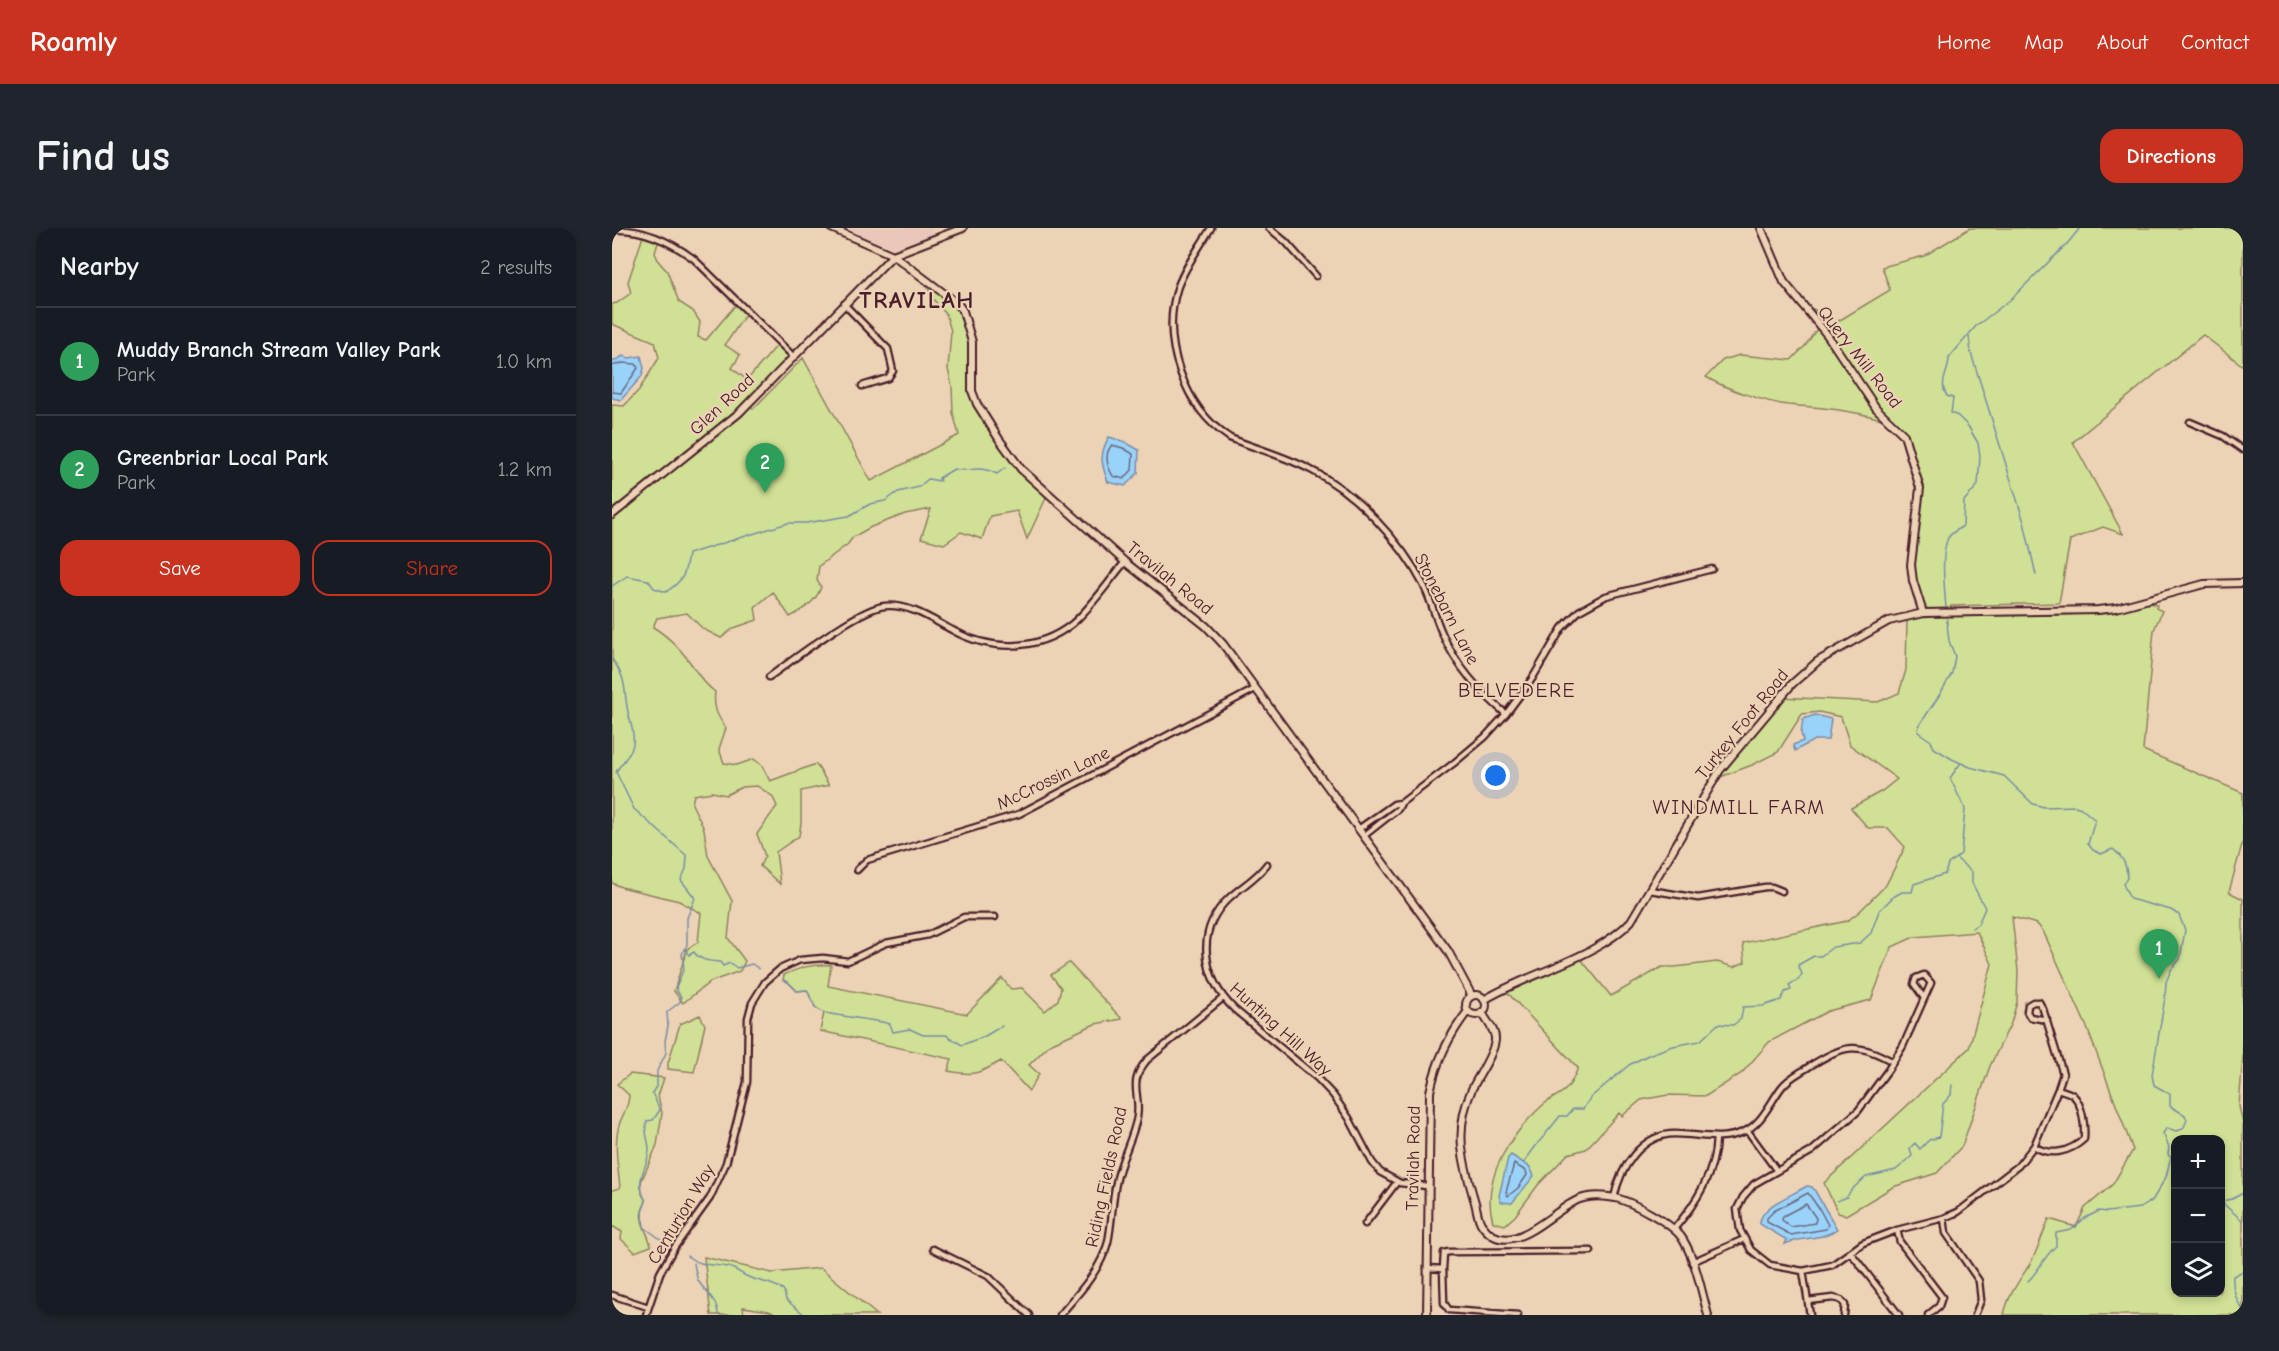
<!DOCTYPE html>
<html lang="en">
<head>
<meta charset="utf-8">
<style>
	body { margin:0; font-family:"Comic Neue",sans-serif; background:#20242c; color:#f1f3f6 }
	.controls { position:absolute; right:18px; bottom:18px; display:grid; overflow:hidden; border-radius:12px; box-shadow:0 3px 9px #0003 }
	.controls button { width:54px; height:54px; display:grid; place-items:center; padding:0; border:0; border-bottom:2px solid #363941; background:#171b24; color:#f1f3f6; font:30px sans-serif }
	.you { position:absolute; left:884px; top:548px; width:21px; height:21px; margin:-15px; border:4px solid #fff; border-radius:50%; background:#1a73e8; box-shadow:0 0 0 9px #1a73e833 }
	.badge { display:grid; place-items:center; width:39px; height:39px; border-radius:50%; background:#c8321e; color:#fff; font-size:20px; font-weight:700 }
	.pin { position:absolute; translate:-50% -50px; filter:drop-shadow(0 2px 3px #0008) }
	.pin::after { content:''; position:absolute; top:32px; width:21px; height:18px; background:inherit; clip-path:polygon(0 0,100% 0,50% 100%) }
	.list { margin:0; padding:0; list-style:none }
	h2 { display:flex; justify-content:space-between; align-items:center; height:78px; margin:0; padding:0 24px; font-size:26px }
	h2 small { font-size:20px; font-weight:400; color:#9ea1a6 }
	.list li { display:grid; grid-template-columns:39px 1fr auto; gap:18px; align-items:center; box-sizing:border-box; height:108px; padding:0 24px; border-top:2px solid #363941 }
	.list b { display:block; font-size:22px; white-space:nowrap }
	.list p { margin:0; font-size:20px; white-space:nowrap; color:#9ea1a6 }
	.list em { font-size:20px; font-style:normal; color:#9ea1a6 }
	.actions { display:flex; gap:12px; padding:18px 24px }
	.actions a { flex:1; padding:14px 0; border:2px solid #c8321e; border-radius:18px; text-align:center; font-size:21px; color:#c8321e }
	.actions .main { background:#c8321e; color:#fff }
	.icon { flex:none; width:33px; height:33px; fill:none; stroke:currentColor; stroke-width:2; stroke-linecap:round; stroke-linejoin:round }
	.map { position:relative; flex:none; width:1631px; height:1087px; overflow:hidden; border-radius:18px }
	header { display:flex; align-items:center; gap:36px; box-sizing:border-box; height:84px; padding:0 30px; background:#c8321e; color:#fff }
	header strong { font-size:28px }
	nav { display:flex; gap:33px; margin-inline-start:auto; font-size:21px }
	.intro { display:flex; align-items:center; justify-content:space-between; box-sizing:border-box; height:144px; padding:0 36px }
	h1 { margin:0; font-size:42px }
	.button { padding:15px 27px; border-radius:18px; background:#c8321e; color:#fff; font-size:21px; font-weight:700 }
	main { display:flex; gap:36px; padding:0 36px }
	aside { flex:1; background:#171b24; border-radius:18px; box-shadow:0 3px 9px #0003 }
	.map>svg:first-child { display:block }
	.built { fill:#eac7b8 }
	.green { fill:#d0e195; stroke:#8d8060; stroke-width:1.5; fill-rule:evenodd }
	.water { fill:#9ad3fa; stroke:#7a8ba7; stroke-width:1.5 }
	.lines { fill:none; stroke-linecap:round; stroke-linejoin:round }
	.shore { stroke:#6a677e; stroke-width:1.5 }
	.stream { stroke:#7a8ba7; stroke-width:1.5 }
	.street-casing { stroke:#4a1f2b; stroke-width:9 }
	.secondary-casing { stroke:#4a1f2b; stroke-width:10 }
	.street { stroke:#edd3b5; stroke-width:4.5 }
	.secondary { stroke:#edd3b5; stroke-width:6 }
	.labels { text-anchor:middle; stroke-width:4.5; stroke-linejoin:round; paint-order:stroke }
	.street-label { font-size:18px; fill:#4a1f2b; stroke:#edd3b5 }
	.neighbourhood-label { font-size:20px; letter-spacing:1.5px; fill:#4a1f2b; stroke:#edd3b5 }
	.district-label { font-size:24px; font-weight:bold; letter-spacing:1.5px; fill:#4a1f2b; stroke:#edd3b5 }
</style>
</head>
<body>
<header>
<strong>Roamly</strong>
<nav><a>Home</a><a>Map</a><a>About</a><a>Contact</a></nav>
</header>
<div class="intro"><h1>Find us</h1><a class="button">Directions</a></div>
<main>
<aside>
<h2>Nearby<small>2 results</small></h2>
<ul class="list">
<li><span class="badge" style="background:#2e9e5b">1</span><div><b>Muddy Branch Stream Valley Park</b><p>Park</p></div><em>1.0 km</em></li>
<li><span class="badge" style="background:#2e9e5b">2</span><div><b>Greenbriar Local Park</b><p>Park</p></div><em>1.2 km</em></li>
</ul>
<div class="actions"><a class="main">Save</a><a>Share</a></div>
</aside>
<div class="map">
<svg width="1631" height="1087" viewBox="0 0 1631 1087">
	<rect width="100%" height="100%" fill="#edd3b5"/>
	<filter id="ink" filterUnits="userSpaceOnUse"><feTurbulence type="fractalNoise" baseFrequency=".0167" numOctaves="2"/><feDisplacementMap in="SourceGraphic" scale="12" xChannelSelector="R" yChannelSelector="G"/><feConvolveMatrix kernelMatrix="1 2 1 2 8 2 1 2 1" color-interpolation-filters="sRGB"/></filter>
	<g filter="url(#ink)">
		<path class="built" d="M 227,0 L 318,0 L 324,9 L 304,16 L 277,21 Z"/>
		<path class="green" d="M 1358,0 L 1631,0 L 1631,138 L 1591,107 L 1461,214 L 1511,306 L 1491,299 L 1458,312 L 1447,375 L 1339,378 L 1338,381 L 1315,381 C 1285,338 1320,285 1305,239 C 1301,226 1298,207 1287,198 C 1282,194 1272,192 1266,190 C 1234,181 1208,180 1176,177 C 1153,174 1114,161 1094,149 L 1111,132 L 1128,127 L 1179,132 L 1193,118 L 1207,98 L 1188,77 L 1201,81 L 1223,95 L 1278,62 L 1270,39 L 1312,28 Z
			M 32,5 L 47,11 L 43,25 L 47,34 L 55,43 L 67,74 L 81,83 L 88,94 L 86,109 L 94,112 L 126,74 L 135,84 L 113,117 L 128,127 L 120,140 L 135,152 L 167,115 L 181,128 L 137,174 L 141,181 L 191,130 L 259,253 L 347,207 L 341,185 L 340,158 L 336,141 L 339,103 L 334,86 L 321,71 L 310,47 L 346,76 L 360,114 L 360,163 L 365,176 L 409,241 L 430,260 L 434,270 L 415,311 L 405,283 L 378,288 L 370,311 L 349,304 L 332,316 L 309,310 L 319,281 L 293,286 L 259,299 L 241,309 L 236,316 L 207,338 L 205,352 L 209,359 C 204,374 191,382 178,389 L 161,364 L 143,379 L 145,392 L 122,400 L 109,410 L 91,401 L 75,385 L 45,390 L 41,399 C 59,410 73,426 84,443 C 90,452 94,457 103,464 C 101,479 105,488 114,500 L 107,521 L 112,535 L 125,537 L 142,531 L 150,538 L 158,553 L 204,536 L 217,557 L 189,563 L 189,595 L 187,608 L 164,624 L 168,656 L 148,638 L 153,628 L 145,606 L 165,578 L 160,568 L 145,558 L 130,559 L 114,567 L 100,564 L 82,567 L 80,576 L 92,601 L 96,628 L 120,673 L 116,710 L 133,733 L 128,743 L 98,754 L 71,775 L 62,763 L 75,721 L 86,714 L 89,685 L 67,673 L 9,659 L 0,655 L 0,177 L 12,178 L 27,162 L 47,130 L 43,114 L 0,96 L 0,76 L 5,75 L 19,65 L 16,54 Z
			M 1537,375 L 1545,377 L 1544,380 L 1550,383 L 1542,402 L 1531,522 L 1631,565 L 1631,613 L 1617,664 L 1631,671 L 1631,828 L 1627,878 L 1631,896 L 1631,1087 L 1392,1087 C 1396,1067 1407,1053 1418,1036 C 1426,1022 1430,1006 1437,991 L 1464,999 L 1473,980 L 1501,956 L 1521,922 L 1474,797 L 1431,703 L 1425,696 L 1400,689 L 1406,743 L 1405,774 L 1399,795 L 1378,838 L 1350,918 L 1325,945 L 1281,959 L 1234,987 L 1226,985 L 1212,955 L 1357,820 L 1380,736 L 1365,704 L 1302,709 L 1280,719 L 1259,772 L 1216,783 L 1157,814 L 1130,845 L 1094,868 L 1056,867 L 1029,872 L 1010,888 L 1007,885 L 974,921 L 956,926 L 926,957 L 903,988 L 893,997 L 881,994 C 868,949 900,905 932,876 C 939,870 949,867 955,860 C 960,855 963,846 966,840 L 894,763 L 968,730 L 999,768 L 1050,739 L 1063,739 L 1105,734 L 1122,739 L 1133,734 L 1131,715 L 1235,693 L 1247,684 L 1274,657 L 1293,619 L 1276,600 L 1256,600 L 1239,580 L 1270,563 L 1285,551 L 1238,517 L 1229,489 L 1207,484 L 1190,486 L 1166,524 L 1140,537 L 1103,551 L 1168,469 L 1266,474 L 1287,465 L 1294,442 L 1295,392 C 1375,379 1458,398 1537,375 ZM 1564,912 L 1608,912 L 1608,1064 L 1564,1064 Z
			M 457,735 L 510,791 L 483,796 L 438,816 L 417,837 L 427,846 L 417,863 L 389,833 C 367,846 361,848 336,843 L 340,831 L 208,803 L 212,785 L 203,779 L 195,762 L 185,763 L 176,754 L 171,752 L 172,747 C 189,739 201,736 219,737 L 216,758 L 355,786 L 390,750 L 399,761 L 410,760 L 433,783 L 446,772 L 449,760 L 439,747 Z
			M 88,787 L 93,797 L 82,844 L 56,841 L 56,835 L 68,796 Z
			M 18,846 L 52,850 L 46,868 L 50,885 L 45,917 L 29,954 L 30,966 L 34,973 C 33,976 31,979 30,983 C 27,994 37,1007 39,1018 L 23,1024 L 9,1011 L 10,1004 L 0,998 L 0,962 L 8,960 C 6,938 1,915 8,894 C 12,884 17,878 17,867 L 5,856 Z
			M 92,1029 L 160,1045 L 209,1040 L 265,1087 L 165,1087 L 157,1083 L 131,1079 L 132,1087 L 99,1087 Z"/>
		<path class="water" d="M 11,128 L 17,130 L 29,128 L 32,140 L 30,148 L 9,172 L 0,170 L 0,134 Z
			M 497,209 L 513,214 L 527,222 L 526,245 L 513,258 L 496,254 C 489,236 487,226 497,209 Z
			M 1203,487 L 1219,491 L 1216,512 L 1202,512 L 1183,523 L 1181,517 L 1191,513 L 1189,505 L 1191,491 Z
			M 899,927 L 918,939 L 922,948 L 900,975 L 889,974 L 887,968 L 896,930 Z
			M 1195,958 L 1200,959 L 1203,963 L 1225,1001 C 1209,1013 1191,1008 1173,1016 L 1175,1012 L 1148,996 C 1147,978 1181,967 1195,958 Z"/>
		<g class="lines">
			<path class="shore" d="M 0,138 L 10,135 L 24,136 L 26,140 L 9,165 L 0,164
				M 500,217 L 511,220 L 521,226 L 520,242 L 512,251 L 501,248 C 495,238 492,226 500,217 Z
				M 902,936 L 914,943 L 915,947 L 906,960 L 896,968 L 894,964 Z
				M 1196,965 L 1208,982 L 1216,997 L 1214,1001 L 1179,1007 L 1155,994 L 1155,990 L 1162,983 Z
				M 1194,976 L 1204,990 L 1203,995 L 1179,999 L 1170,992 L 1171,988 Z"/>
			<path class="stream" d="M 1357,108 L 1359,125 L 1412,294 L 1424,347
				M 0,358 L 15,348 L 36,352 L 42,360 L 54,364 C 72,352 73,347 76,326 L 176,295 L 194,295 L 237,288 L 258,276 L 273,273 L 286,264 L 307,259 L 316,251 L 328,253 L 327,250 L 342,241 C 358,245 366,236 385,246 L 393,240
				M 1334,381 C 1333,363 1328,326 1336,310 C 1339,305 1346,301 1351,298 L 1352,273 L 1366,257 L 1368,228 L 1366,215 L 1356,198 L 1346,188 L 1339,185 L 1341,170 L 1335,168 C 1326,154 1337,145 1337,130 L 1364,98 L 1398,72 L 1455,16 L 1468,0
				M 1334,386 L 1337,413 L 1343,428 L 1340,445 L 1330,463 L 1307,498 L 1306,504 L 1319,513 L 1322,520 L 1340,531 L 1358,539 L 1392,548 L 1421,576 L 1432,579 L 1463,578 L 1469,580 L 1483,592 L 1476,616 L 1481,622 L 1489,626 L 1501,621 C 1511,630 1515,636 1515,650 L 1511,656 L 1518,671 L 1559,682 L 1567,687 L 1573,702 L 1568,731 L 1559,742 L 1554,754 L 1553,770 L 1540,847 L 1542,857 L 1558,866 L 1558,878 L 1573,887 L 1575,892 L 1571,901 L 1564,903 L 1555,900 L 1551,905 L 1557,919 L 1556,926 L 1564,937
				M 0,431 C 16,453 11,460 16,484 C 18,495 23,504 21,516 C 20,526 9,535 4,544 L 22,581 L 75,628 L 74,641 L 69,652 L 83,670 L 75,690 L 75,717 L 70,726 L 72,740 L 64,759 L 65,763 L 69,769 L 68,774 L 55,784 L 56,798 L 53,813 L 54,825 L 45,843 L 45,857 L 40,865 L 48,882 L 41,892 L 35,893 C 31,904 37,911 37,922 C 36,942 21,949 34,973 L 30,984 L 32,999 L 51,1013
				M 1344,630 L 1360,644 L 1360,655 L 1373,680 L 1366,696 L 1360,700
				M 72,721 L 77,727 L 82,724 C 88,733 98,733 108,734 L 111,738 L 118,735 L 125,740 L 140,736 L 147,741
				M 171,752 L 176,754 L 185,763 L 195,762 L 203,779 L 212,785 L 270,794 L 278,796 L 281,804 L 298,801 L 311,807 L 334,807 L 350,817 L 373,808 L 390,798
				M 912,935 C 922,918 936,904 948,888 L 955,888 L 961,881 L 971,881 L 979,869 L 1017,837 L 1036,827 L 1061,818 L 1088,813 L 1106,796 L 1121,797 L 1129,791 L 1131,779 L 1151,778 L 1169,772 L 1173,764 L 1179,762 L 1177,757 L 1186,752 L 1190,746 L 1186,737 L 1202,728 L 1209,728 L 1221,719 L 1248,715 L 1259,705 L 1267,683 L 1281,669 L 1290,664 L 1300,664 L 1302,656 L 1333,646 L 1336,636 L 1349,626 L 1353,581 L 1338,550 L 1348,536
				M 1225,973 L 1235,969 L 1239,962 L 1254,949 L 1284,942 L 1300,928 L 1298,920 L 1303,915 L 1308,921 L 1317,912 L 1327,909 L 1331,876 L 1339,867 L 1340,857
				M 1608,973 L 1631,993
				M 1610,973 L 1620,971 L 1631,965
				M 75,1028 C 88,1038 100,1036 115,1039 C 123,1040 129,1046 136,1049 C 150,1055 159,1053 172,1063 L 174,1072 L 193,1087
				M 82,1035 C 83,1041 84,1049 87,1054 C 94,1065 106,1072 106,1087
				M 1631,1043 L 1621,1048 C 1620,1061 1623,1071 1631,1082
				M 1416,1053 C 1428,1042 1432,1028 1444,1018 L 1444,1005 L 1459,1002 L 1473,990 L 1487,983 L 1495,984 L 1528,980 L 1540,973 L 1554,949 L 1558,932"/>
			<g class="street-casing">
				<path id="street" d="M 599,0 C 587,20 572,40 565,61 C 549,114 572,180 618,210 C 645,221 673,228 699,242 C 743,264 789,313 812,358 C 819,373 823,389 830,405 C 844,438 867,463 894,486
					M 657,0 L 674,14 L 704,48
					M 0,2 C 30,0 59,14 82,31 L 181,128
					M 232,76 L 276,121 L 281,143 L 276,150 L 250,158
					M 1578,194 L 1611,208 L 1631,222
					M 157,449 C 181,432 247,380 273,378 C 298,376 319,391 340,402 C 378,423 425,424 460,396 C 480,379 496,354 513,334
					M 748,600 L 782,576 L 789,575 L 842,535 L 873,509 L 894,486 L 920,451 L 950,400 L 967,383 L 994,368 L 1100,341
					M 753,607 L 786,581 L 789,575
					M 655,636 C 645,650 630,658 617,670 C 582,703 591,750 622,781 L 705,850 L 721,867 L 737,890 L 760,934 L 768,944 L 788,955 L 815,958
					M 245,642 L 255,632 L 407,586 L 643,461
					M 1038,662 L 1086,670 L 1153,659 L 1160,659 L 1170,663
					M 1312,770 L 1302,756 L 1304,750 L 1312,747 L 1319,755 L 1291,818 L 1276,842 L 1246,883 L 1200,923 L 1142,956 L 1131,969 L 1125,981 L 1128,1002 L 1139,1022 L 1158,1037 L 1191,1043 L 1220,1037 L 1251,1015 L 1285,1002 L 1332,990 L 1346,984 L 1406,938 L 1422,918 L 1446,861 L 1451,846 L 1431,781 L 1427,774 L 1421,774 L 1416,777 L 1415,784 L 1418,789 L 1435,792
					M 1135,902 L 1165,943
					M 1422,918 C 1438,929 1458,924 1472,911 C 1473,898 1471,877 1461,867 C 1457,864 1451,863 1446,861
					M 1002,970 C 1008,940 1029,906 1063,906 C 1087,906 1108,914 1131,904 C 1149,897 1158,875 1169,860 C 1176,850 1188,845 1198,838 C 1232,817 1246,813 1281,834
					M 1332,990 L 1334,1005 L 1367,1053 L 1369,1072 L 1363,1087
					M 753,996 L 785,954
					M 1062,1001 C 1084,975 1103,946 1104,910
					M 1285,1002 L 1288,1014 L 1330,1069 L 1327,1078 L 1316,1087
					M 321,1021 L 376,1048 L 417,1087
					M 1239,1025 L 1287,1087
					M 1080,1034 L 1132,1011
					M 815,1040 L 831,1041 L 832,1025 L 837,1024 L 979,1023
					M 831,1041 L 832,1075 L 837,1082 L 906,1087
					M 1191,1043 L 1198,1087
					M 0,1067 L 36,1079
					M 1196,1073 L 1221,1070 L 1229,1072 L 1233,1077 L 1232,1087
					M 34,1087 L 48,1045 L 62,1020 L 98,970 L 114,935 L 135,854 L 136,790 L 140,775 L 153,754 L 168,741 L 188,732 L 211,730 L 236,733 L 274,715 L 316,707 L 352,689 L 383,689
					M 448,1087 C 466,1066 489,1042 496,1014 C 500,995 500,974 504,955 C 508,932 521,911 525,889 C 529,864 515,856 535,832 L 611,770"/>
			</g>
			<g class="secondary-casing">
				<path id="secondary" d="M 219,0 L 281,27 L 346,76 L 351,83 L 360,114 L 360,163 L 365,176 L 387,211 L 409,241 L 513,334 L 594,398 L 611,416 L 836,723 L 860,768
					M 1149,0 L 1172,54 L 1216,108 L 1264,180 L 1292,207 L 1308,260 L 1299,337 L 1301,353 L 1311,385
					M 0,287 L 127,185 L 281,27 L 351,0
					M854 777a10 10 0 1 1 20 0a10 10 0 1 1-20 0Z
					M 872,772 C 916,745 985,730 1019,693 L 1108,542 L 1180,456 L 1206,433 L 1277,393 L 1311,385 L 1486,382 L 1504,380 L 1592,356 L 1631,355
					M 870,784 C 874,793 884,802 883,812 C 882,826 866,848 860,861 C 842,901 850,931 862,971 C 865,980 865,990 870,997 C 898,1036 940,981 968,971 C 979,967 993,968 1004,970 C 1020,974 1061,996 1070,1010 C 1084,1032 1089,1062 1096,1087
					M 815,1087 L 818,864 C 824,835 838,806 856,783"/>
			</g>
			<use href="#street" class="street"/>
			<use href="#secondary" class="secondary"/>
		</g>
	</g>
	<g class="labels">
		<g class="street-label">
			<text transform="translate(1248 129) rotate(52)" y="6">Query Mill Road</text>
			<text transform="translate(110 176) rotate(-43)" y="6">Glen Road</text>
			<text transform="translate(558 350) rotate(39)" y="6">Travilah Road</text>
			<text transform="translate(835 381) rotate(63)" y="6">Stonebarn Lane</text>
			<text transform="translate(1130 496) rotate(-51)" y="6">Turkey Foot Road</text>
			<text transform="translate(441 550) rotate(-26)" y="6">McCrossin Lane</text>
			<text transform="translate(669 801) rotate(42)" y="6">Hunting Hill Way</text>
			<text transform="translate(801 930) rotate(-89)" y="6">Travilah Road</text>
			<text transform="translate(494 949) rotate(-78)" y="6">Riding Fields Road</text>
			<text transform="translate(69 986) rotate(-59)" y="6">Centurion Way</text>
		</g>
		<g class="neighbourhood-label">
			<text x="905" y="469">BELVEDERE</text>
			<text x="1127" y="586">WINDMILL FARM</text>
		</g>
		<g class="district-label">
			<text x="305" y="80">TRAVILAH</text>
		</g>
	</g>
</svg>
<div class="controls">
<button>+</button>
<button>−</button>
<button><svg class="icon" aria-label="layers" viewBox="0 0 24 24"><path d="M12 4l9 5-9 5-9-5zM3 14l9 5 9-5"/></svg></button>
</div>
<div class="you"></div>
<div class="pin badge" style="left:1547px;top:751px;background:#2e9e5b">1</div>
<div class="pin badge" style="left:153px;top:265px;background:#2e9e5b">2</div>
</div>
</main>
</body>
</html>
